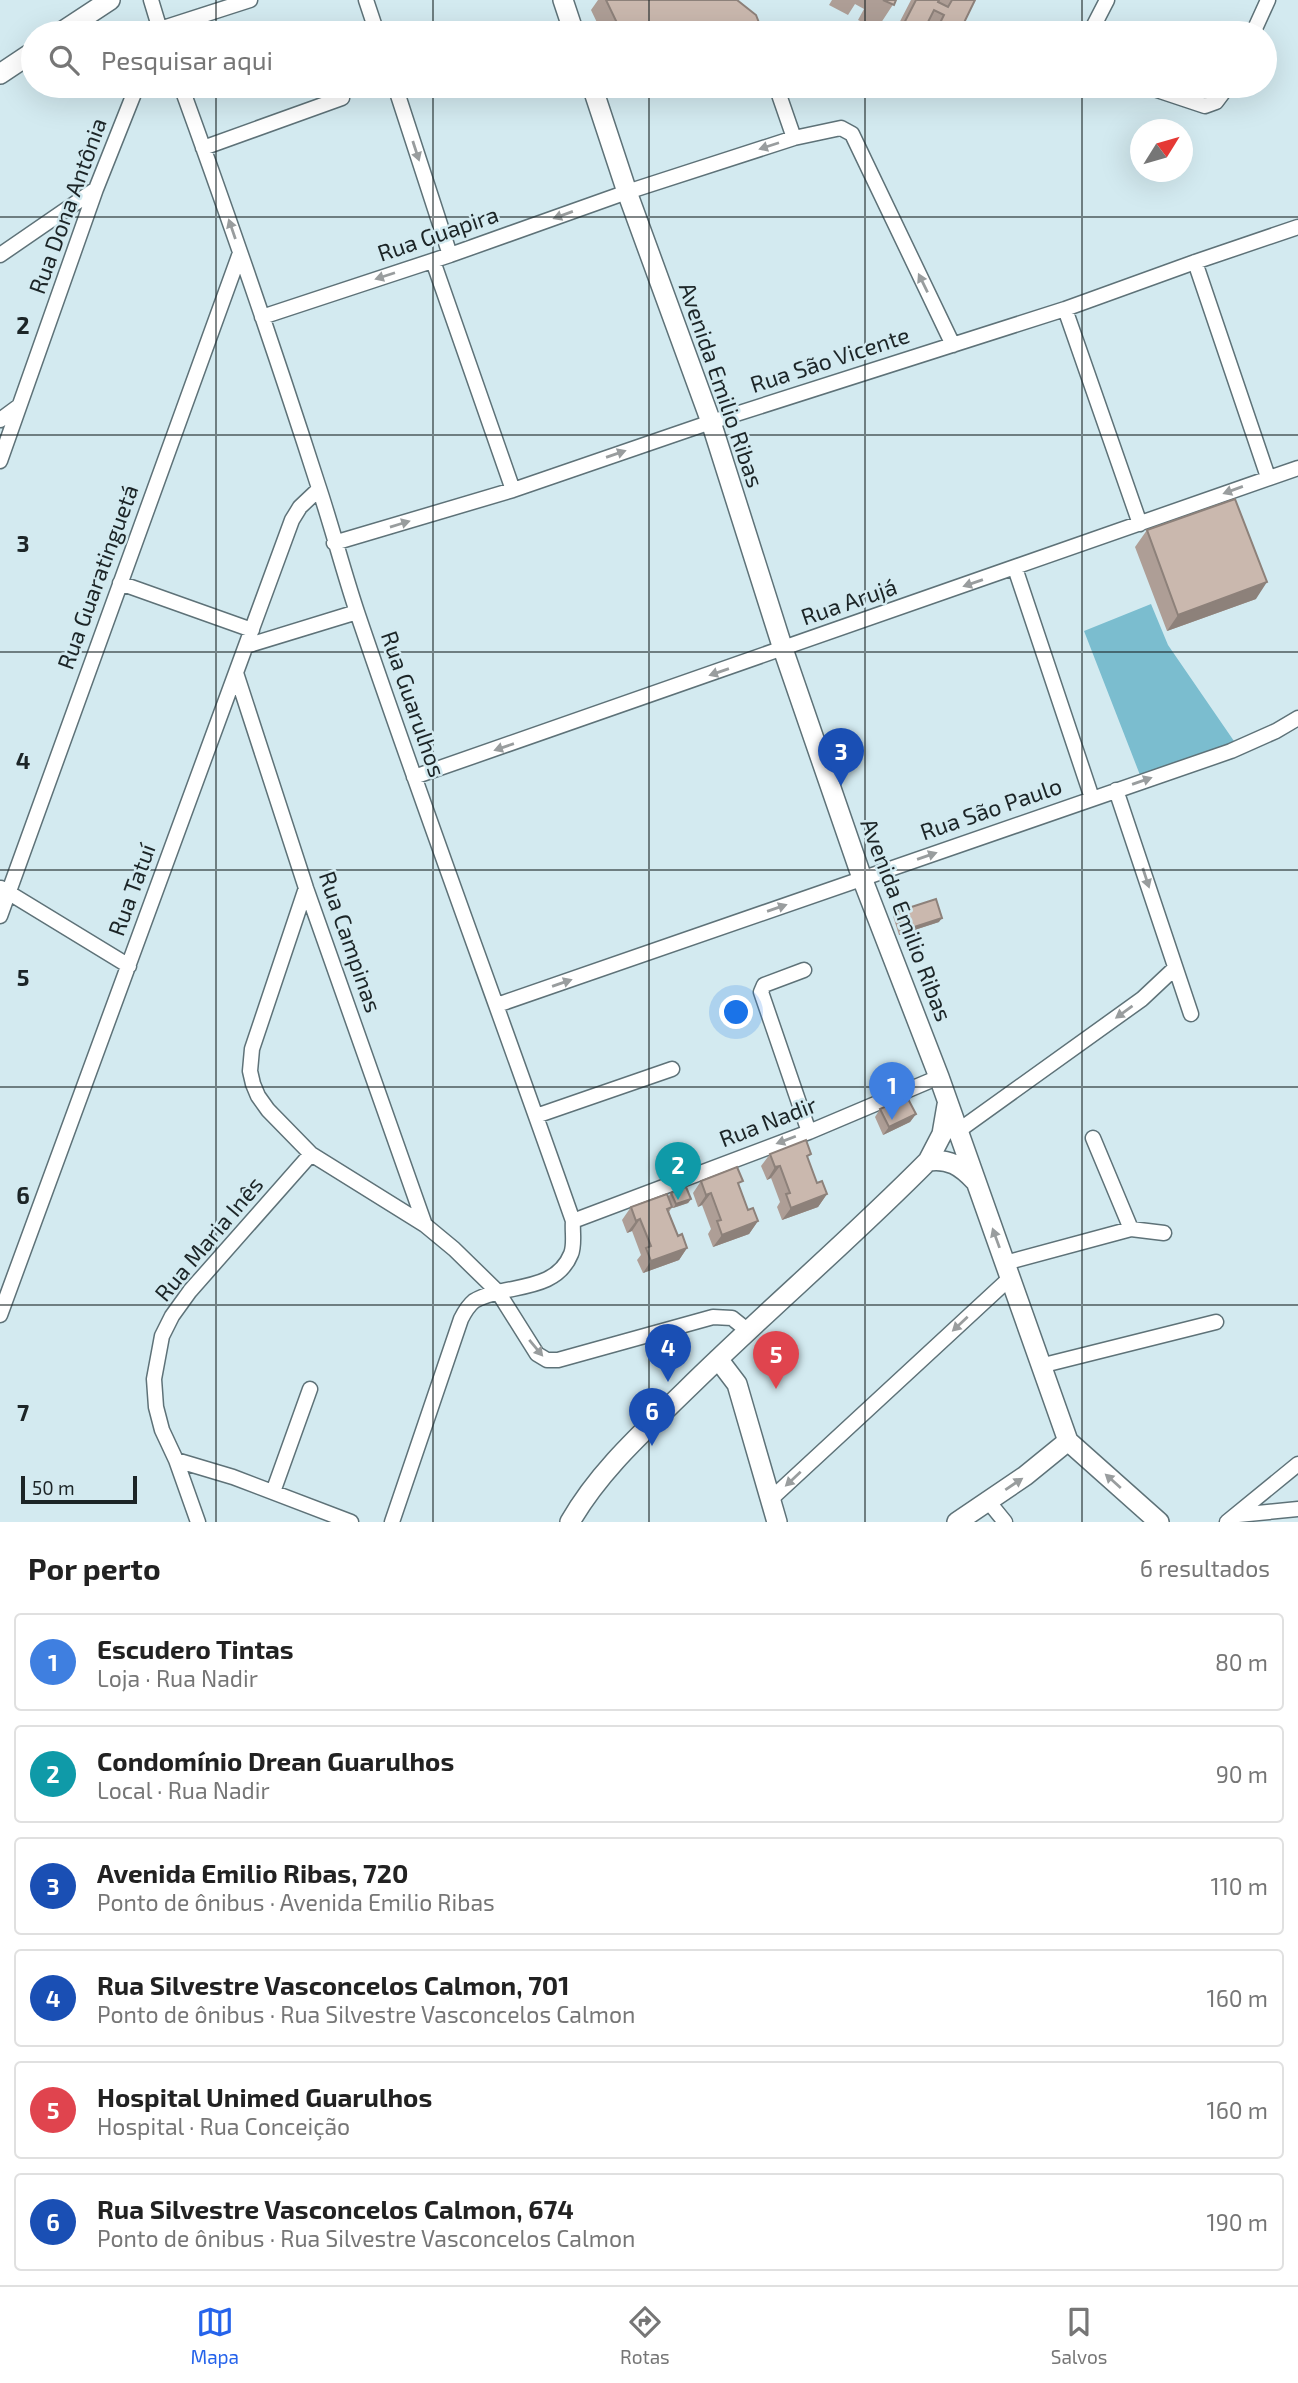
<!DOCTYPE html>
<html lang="pt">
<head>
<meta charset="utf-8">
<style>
	body { margin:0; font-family:"Exo 2",sans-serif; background:#f2f2f2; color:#222 }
	.compass { position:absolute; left:1130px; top:119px; width:63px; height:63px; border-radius:50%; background:#fff; box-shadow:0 7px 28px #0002; rotate:53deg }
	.scale { position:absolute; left:21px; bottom:18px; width:116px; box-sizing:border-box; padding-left:7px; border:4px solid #1c2527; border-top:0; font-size:19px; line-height:24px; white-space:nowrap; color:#1c2527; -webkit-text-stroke:5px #d3eaf0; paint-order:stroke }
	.you { position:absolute; left:737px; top:1013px; width:24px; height:24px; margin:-18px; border:5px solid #fff; border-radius:50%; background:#1a73e8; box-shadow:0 0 0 10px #1a73e833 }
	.badge { display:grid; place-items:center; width:46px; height:46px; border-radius:50%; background:#2563eb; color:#fff; font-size:23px; font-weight:700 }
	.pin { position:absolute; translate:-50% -58px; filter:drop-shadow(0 2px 4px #0008) }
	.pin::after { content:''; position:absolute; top:37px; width:24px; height:21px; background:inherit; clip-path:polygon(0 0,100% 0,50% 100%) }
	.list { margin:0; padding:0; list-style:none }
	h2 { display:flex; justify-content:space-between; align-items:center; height:91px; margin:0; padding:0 28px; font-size:30px }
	h2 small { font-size:23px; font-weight:400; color:#767676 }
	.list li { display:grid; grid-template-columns:46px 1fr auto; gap:21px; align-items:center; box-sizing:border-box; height:98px; margin:0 14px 14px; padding:0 14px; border:2px solid #e0e0e0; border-radius:7px }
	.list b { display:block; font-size:26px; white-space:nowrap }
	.list p { margin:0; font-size:23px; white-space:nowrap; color:#767676 }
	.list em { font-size:23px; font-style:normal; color:#767676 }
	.icon { flex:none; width:38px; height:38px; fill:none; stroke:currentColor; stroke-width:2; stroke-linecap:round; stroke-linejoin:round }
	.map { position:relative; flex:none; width:1298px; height:1522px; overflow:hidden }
	.search { position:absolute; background:#fff; box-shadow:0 7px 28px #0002; left:21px; right:21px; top:21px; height:77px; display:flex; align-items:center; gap:18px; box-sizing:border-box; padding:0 24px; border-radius:38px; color:#767676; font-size:26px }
	.sheet { height:763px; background:#fff }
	nav { display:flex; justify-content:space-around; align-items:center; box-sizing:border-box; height:98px; border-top:2px solid #e0e0e0; background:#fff; font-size:19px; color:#767676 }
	nav a { display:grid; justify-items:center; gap:4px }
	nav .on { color:#2563eb }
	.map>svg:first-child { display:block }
	.green { fill:#7bbdcf }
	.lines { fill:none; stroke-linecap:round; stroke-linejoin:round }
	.street-casing { stroke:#5e7278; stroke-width:17 }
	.secondary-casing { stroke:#5e7278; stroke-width:22 }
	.street { stroke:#fff; stroke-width:14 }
	.secondary { stroke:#fff; stroke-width:19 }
	.wall { fill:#ae9e96 }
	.shaded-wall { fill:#8d817a }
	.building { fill:#cab8ae; stroke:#8d817a; stroke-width:2 }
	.oneway { fill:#999d9e }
	.grid { fill:none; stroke:#1c2527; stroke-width:2; stroke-opacity:0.55 }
	.labels { text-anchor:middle; stroke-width:5; stroke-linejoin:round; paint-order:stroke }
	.street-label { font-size:23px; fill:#1c2527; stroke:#d3eaf0 }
	.grid-label { font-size:23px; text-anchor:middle; font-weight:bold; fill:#1c2527; stroke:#d3eaf0; stroke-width:5; stroke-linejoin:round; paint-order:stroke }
</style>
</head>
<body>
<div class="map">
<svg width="1298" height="1522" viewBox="0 0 1298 1522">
	<rect width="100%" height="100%" fill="#d3eaf0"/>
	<path class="green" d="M 1151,604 L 1168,645 L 1236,744 L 1140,775 L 1084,631 Z"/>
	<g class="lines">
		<g class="street-casing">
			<path id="street" d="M 151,0 L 161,33
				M 366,0 L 377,33
				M 158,33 L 160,29 L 250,0
				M 1090,33 L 1107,0
				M 1253,33 L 1268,0
				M 181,86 C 229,218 275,351 318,485 C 332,527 343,570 357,612 C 426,816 502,1018 573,1221 C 572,1231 575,1245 571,1254 C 555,1294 504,1283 474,1301 C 468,1306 464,1313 461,1319 L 392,1522
				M 395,86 L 450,255
				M 776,86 L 794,138
				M 1145,86 L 1205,106 L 1216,102 L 1228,86
				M 203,148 L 342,98
				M 0,255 L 96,189
				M 433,261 L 513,490
				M 1195,262 L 1268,477
				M 1065,309 L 1140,524
				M 262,317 L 450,255 L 627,192 L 794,138 L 841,128 L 852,134 L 953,345
				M 0,420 L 19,406
				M 0,461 L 96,189 L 137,86
				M 334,543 L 513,490 L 711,422 L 1065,309 L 1195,262 L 1298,227
				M 1015,568 L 1092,798
				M 120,583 L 252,630
				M 246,646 L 357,612
				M 236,673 L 306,888 L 425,1225
				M 414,777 L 1298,468
				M 1116,790 L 1191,1014
				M 1,888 L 129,966
				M 306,888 L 252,1049 L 250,1071 L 253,1084 L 258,1096 L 268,1110 L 311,1154 L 425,1225 L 454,1249 L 498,1292 L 537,1354 L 547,1360 L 558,1360 L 713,1317 L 732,1318 L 747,1330
				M 0,916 L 240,253
				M 804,970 L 764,985 L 761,992 L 809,1132
				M 497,1005 L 1231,751 L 1276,731 L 1298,718
				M 536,1116 L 672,1069
				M 958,1131 L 1142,999 L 1175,968
				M 1093,1138 L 1131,1229
				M 573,1221 L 809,1132 L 939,1077
				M 1005,1263 L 1131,1229 L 1164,1233
				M 0,1315 L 292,520 L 300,507 L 319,489
				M 1040,1366 L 1216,1322
				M 176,1460 L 233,1477 L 351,1522
				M 273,1492 L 310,1389
				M 772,1498 L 1010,1278
				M 988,1501 L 1005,1522
				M 1238,1515 L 1298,1509
				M 198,1522 L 176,1460 L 162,1430 L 156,1407 L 154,1379 L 162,1336 L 172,1316 L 190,1291 L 311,1154
				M 1227,1522 L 1298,1464"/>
		</g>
		<g class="secondary-casing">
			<path id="secondary" d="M 563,0 L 574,33
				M 60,33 L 110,0
				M 0,74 L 33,52
				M 592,86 L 627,192 L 711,422 L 783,649 L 862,878 L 939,1077 L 1068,1441 L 1159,1522
				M 928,1161 C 949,1158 961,1166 975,1181
				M 718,1359 L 737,1384 L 777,1522
				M 570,1522 C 599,1471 643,1432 685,1391 C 764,1313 850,1240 928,1161 L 942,1134 L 947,1105
				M 957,1522 L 1025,1476 L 1068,1441"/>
		</g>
		<use href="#street" class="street"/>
		<use href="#secondary" class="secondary"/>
	</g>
	<path class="wall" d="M 598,0 L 737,0 L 763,33 L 602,33 L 591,10 Z
		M 832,0 L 896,0 L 877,29 L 858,20 L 864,9 L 855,4 L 848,15 L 829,5 Z
		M 911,0 L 975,0 L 959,33 L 894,33 Z
		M 688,86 L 711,86 L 694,92 Z
		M 1147,530 L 1256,599 L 1167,631 L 1135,547 Z
		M 896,912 L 939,922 L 899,935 L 893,916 Z
		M 880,1109 L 916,1114 L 910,1122 L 883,1135 L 875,1117 Z
		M 770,1154 L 808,1159 L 817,1183 L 827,1194 L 818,1207 L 782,1220 L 777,1207 L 780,1202 L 771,1178 L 767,1180 L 761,1166 Z
		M 701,1181 L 739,1186 L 748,1210 L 758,1221 L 749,1234 L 713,1247 L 708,1234 L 711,1229 L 702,1205 L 698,1207 L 693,1193 Z
		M 671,1193 L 691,1199 L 688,1203 L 673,1208 L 668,1197 Z
		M 631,1207 L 672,1207 L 669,1212 L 678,1236 L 687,1248 L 679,1260 L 643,1273 L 637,1260 L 641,1255 L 632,1231 L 627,1233 L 622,1220 Z"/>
	<path class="shaded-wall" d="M 618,25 L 656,27 L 651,33 L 612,33 Z
		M 698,86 L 711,86 L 694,92 Z
		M 1267,582 L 1256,599 L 1167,631 L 1178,615 Z
		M 942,918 L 939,922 L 899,935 L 902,931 Z
		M 916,1114 L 910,1122 L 883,1135 L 889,1127 Z
		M 780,1166 L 771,1178 L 767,1180 L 775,1167 Z
		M 711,1193 L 702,1205 L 698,1207 L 706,1195 Z
		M 827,1194 L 818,1207 L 782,1220 L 791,1208 Z
		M 691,1199 L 688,1203 L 673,1208 L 676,1204 Z
		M 640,1219 L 632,1231 L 627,1233 L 636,1221 Z
		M 758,1221 L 749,1234 L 713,1247 L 722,1235 Z
		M 687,1248 L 679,1260 L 643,1273 L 651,1261 Z"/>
	<path class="building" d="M 606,0 L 737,0 L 756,15 L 763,33 L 662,33 L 656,27 L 618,25 Z
		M 883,0 L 896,0 L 894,5 Z
		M 916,0 L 939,0 L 938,2 L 948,7 L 952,0 L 975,0 L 959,33 L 935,33 L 944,15 L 934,10 L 924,30 L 931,33 L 899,33 Z
		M 1235,499 L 1267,582 L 1178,615 L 1147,530 Z
		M 936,899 L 942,918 L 902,931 L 896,912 Z
		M 907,1097 L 916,1114 L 889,1127 L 880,1109 Z
		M 806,1140 L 811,1154 L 807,1156 L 817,1183 L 822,1181 L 827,1194 L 791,1208 L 786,1194 L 790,1193 L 780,1166 L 775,1167 L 770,1154 Z
		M 737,1167 L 743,1181 L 738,1183 L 748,1210 L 753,1208 L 758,1221 L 722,1235 L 717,1221 L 721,1220 L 711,1193 L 706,1195 L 701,1181 Z
		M 686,1187 L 691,1199 L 676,1204 L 671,1193 Z
		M 667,1194 L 672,1207 L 667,1209 L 678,1236 L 682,1234 L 687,1248 L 651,1261 L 646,1248 L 651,1246 L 640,1219 L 636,1221 L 631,1207 Z"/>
	<defs><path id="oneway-solid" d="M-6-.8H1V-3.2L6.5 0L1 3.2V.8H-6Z" transform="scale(1.75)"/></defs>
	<g class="oneway">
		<use href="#oneway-solid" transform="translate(769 146) rotate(162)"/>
		<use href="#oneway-solid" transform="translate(416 151) rotate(72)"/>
		<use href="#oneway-solid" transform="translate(563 215) rotate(160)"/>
		<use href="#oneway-solid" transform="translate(232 229) rotate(-109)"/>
		<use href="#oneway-solid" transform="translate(385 276) rotate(162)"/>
		<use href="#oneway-solid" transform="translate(923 283) rotate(-116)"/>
		<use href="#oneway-solid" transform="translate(616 454) rotate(-19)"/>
		<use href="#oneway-solid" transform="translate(1233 490) rotate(160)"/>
		<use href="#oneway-solid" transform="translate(400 524) rotate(-17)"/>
		<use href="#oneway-solid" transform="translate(973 583) rotate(161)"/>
		<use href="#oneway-solid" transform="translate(719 672) rotate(161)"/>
		<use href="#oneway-solid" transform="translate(504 747) rotate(161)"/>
		<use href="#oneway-solid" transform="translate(1142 781) rotate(-19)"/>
		<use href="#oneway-solid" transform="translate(927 856) rotate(-19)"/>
		<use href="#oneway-solid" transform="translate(1146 878) rotate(72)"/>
		<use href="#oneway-solid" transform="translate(777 908) rotate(-19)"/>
		<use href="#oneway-solid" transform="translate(562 983) rotate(-19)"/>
		<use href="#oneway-solid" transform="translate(1124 1012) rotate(144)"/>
		<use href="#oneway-solid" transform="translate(786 1140) rotate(159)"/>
		<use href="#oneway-solid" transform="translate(996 1238) rotate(-110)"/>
		<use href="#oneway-solid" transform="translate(960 1324) rotate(137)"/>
		<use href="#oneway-solid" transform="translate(536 1348) rotate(50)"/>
		<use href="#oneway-solid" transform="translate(793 1479) rotate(137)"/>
		<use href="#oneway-solid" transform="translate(1113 1481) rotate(-138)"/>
		<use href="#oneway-solid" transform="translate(1014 1484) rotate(-34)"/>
	</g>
	<path class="grid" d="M 216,0 L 216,33M 433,0 L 433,33M 649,0 L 649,33M 865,0 L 865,33M 1082,0 L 1082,33M 216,86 L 216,1522M 433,86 L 433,1522M 649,86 L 649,1522M 865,86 L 865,1522M 1082,86 L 1082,1522M 0,217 L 1298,217M 0,435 L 1298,435M 0,652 L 1298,652M 0,870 L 1298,870M 0,1087 L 1298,1087M 0,1305 L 1298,1305"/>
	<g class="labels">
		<g class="street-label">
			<text transform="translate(68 206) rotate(-70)" y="8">Rua Dona Antônia</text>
			<text transform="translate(438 234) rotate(-19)" y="8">Rua Guapira</text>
			<text transform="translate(830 360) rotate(-18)" y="8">Rua São Vicente</text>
			<text transform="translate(721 385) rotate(71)" y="8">Avenida Emilio Ribas</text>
			<text transform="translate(98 577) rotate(-70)" y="8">Rua Guaratinguetá</text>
			<text transform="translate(849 602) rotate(-19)" y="8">Rua Arujá</text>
			<text transform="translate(413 704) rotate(71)" y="8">Rua Guarulhos</text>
			<text transform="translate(991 809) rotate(-19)" y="8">Rua São Paulo</text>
			<text transform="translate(132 890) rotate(-70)" y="8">Rua Tatuí</text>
			<text transform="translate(906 920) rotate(69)" y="8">Avenida Emilio Ribas</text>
			<text transform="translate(350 942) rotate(71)" y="8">Rua Campinas</text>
			<text transform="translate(768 1122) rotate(-21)" y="8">Rua Nadir</text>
			<text transform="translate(209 1239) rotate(-50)" y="8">Rua Maria Inês</text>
		</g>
	</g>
	<g class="grid-label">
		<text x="23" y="334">2</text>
		<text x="23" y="552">3</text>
		<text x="23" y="769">4</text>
		<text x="23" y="986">5</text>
		<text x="23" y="1204">6</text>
		<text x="23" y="1421">7</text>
	</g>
</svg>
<svg class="compass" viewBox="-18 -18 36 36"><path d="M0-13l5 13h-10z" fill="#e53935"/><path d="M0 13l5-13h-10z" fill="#767676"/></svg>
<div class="scale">50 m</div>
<div class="you"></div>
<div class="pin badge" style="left:892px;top:1120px;background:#3f7fe0">1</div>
<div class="pin badge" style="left:678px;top:1200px;background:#0f9aa8">2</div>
<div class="pin badge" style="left:841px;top:786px;background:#1a4fb4">3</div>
<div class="pin badge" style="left:668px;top:1382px;background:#1a4fb4">4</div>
<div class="pin badge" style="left:776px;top:1389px;background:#e0444e">5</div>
<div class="pin badge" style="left:652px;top:1446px;background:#1a4fb4">6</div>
<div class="search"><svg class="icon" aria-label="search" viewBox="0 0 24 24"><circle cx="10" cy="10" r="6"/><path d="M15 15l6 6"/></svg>Pesquisar aqui</div>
</div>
<section class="sheet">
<h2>Por perto<small>6 resultados</small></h2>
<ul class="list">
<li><span class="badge" style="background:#3f7fe0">1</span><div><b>Escudero Tintas</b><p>Loja · Rua Nadir</p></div><em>80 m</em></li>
<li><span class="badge" style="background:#0f9aa8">2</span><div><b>Condomínio Drean Guarulhos</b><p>Local · Rua Nadir</p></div><em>90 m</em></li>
<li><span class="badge" style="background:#1a4fb4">3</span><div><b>Avenida Emilio Ribas, 720</b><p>Ponto de ônibus · Avenida Emilio Ribas</p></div><em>110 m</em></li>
<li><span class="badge" style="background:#1a4fb4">4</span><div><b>Rua Silvestre Vasconcelos Calmon, 701</b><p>Ponto de ônibus · Rua Silvestre Vasconcelos Calmon</p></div><em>160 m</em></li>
<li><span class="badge" style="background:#e0444e">5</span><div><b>Hospital Unimed Guarulhos</b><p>Hospital · Rua Conceição</p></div><em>160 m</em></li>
<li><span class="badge" style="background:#1a4fb4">6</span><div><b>Rua Silvestre Vasconcelos Calmon, 674</b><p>Ponto de ônibus · Rua Silvestre Vasconcelos Calmon</p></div><em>190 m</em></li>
</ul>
</section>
<nav>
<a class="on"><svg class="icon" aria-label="map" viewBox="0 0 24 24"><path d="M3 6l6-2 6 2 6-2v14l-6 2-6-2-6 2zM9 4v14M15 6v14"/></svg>Mapa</a>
<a><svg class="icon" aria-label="directions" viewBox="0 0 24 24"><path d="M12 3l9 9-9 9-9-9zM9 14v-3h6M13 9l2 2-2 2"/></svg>Rotas</a>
<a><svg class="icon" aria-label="saved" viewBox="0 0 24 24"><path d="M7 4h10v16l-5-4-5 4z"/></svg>Salvos</a>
</nav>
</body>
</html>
